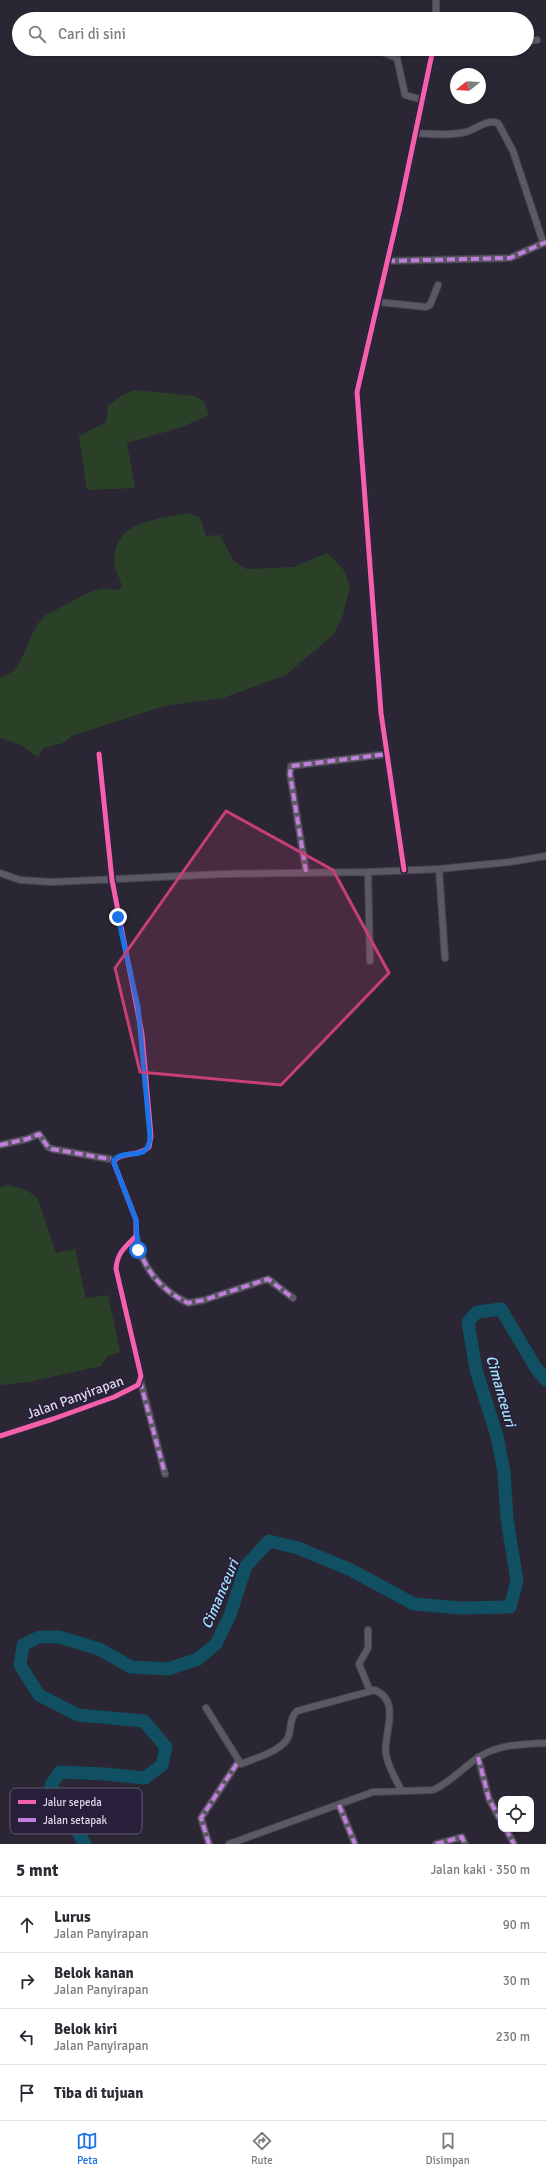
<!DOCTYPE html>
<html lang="id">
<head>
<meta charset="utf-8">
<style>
	body { margin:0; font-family:Signika,sans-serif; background:#f7f7f7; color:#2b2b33 }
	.controls { position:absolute; right:12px; bottom:12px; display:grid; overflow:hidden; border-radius:8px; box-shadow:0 1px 3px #0004 }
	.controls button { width:36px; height:36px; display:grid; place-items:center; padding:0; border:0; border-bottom:1px solid #e1e1e2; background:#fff; color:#2b2b33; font:20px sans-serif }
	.compass { position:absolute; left:450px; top:68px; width:36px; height:36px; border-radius:50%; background:#fff; box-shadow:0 1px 3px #0004; rotate:252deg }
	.stop { position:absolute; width:12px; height:12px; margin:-9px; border:3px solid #1a73e8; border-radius:50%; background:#fff }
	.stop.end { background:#1a73e8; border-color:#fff; box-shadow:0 1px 4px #0008 }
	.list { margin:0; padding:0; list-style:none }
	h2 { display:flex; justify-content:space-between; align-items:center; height:52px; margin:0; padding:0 16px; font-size:17px }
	h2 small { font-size:13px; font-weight:400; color:#7c7c81 }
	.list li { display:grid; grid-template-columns:26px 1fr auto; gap:12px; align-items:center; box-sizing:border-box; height:56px; padding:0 16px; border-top:1px solid #e1e1e2 }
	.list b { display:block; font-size:15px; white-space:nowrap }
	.list p { margin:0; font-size:13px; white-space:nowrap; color:#7c7c81 }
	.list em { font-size:13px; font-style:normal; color:#7c7c81 }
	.icon { flex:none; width:22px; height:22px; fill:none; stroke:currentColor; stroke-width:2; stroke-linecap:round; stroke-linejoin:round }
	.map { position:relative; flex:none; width:546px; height:1844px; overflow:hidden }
	.search { position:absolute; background:#fff; box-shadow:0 1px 3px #0004; left:12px; right:12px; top:12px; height:44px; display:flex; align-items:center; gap:10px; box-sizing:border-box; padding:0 14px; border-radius:22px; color:#7c7c81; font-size:15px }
	.sheet { height:276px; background:#fff }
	nav { display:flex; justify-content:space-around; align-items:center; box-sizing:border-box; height:56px; border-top:1px solid #e1e1e2; background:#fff; font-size:11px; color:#7c7c81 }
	nav a { display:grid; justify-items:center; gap:2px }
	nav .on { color:#1a73e8 }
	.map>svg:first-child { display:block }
	.green { fill:#2a4128 }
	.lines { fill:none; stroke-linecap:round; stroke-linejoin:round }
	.river { stroke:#114f62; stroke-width:13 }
	.street-casing { stroke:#484451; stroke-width:8 }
	.street { stroke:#5c5964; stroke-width:6 }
	.quiet { stroke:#c07fdc; stroke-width:4; stroke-dasharray:8 4; stroke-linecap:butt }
	.cycleway-casing { stroke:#28203a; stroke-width:8 }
	.cycleway { stroke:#f560ab; stroke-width:5 }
	.route { stroke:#1a73e8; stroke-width:5 }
	.marked { fill:#c83f78; fill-opacity:0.2; stroke:#c83f78; stroke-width:3; stroke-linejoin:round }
	.labels { text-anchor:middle; stroke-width:3.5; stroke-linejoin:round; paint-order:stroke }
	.street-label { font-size:14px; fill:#dedaeb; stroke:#28203a }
	.water-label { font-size:15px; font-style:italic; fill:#a1e0f7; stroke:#28203a }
	.key { fill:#28203a; stroke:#5f586f; stroke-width:1 }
	.key-label { font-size:11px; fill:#dedaeb }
</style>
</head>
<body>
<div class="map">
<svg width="546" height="1844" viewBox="0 0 546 1844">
	<rect width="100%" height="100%" fill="#2a2634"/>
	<path class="green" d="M 135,390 L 196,396 L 204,402 L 209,415 L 182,427 L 127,443 L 135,488 L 87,490 L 79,436 L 106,422 L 108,406 L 122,395 Z
		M 187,513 L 200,517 L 206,536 L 220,535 L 234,561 L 246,569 L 294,567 L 327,553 L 343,569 L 350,586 L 343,615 L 334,634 L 286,675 L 223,698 L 164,706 L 72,736 L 63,743 L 44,748 L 38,757 L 19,744 L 0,738 L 0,678 C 29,669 24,633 46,615 C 50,612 55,611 59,608 C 73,601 86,592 101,589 C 109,587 115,593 121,588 C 123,580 114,572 114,562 C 115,520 155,520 187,513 Z
		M 8,1185 L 27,1190 L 38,1199 L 56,1253 L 75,1249 L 86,1298 L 108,1295 L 120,1352 L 107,1357 L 101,1366 L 29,1382 L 0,1385 L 0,1187 Z"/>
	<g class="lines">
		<path class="river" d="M 85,1844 L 51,1785 L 60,1772 L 105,1774 L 145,1778 L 162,1765 L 166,1747 L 144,1721 L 78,1715 L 39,1695 L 20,1665 L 23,1645 L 39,1637 L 59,1637 L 99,1649 L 131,1667 L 168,1669 L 198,1659 L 216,1644 L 230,1615 L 246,1566 L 269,1541 L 298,1548 L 351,1570 L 414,1604 L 461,1608 L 510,1607 L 517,1581 L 507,1519 L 504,1472 L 497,1436 L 476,1370 L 468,1322 L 477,1312 L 501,1309 L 536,1368 L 546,1380"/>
		<g class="street-casing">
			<path id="street" d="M 436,19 L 436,0
				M 527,41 L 537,40
				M 382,52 L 397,58 L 405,95 L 423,100
				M 416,133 C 432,134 450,136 466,132 C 477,129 486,119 498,123 L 513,151 L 543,242
				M 387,261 L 510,258 L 546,242
				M 378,302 L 426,307 L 430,305 L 438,285
				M 439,869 L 445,958
				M 404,870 L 381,713 L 357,392 L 399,211 L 433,49
				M 306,872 L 290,774 L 291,766 L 387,754
				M 368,872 L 370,961
				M 0,873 L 20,880 L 53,882 L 223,874 L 368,872 L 439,869 L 510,862 L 546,856
				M 0,1145 L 27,1139 L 39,1134 L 48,1147 L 52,1149 L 115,1160
				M 136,1236 C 141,1266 160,1290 188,1303 L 204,1300 L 268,1279 L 293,1298
				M 140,1379 L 165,1474
				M 0,1436 L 53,1419 L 114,1397 L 138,1385 L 141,1376 L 116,1269 C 117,1253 125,1247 136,1236 L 136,1220 L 114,1163 L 115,1160 C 123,1151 139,1157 149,1147 L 151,1136 L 142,1034 L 112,880 L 99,754
				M 368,1630 L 368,1648 L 359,1664 L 370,1691
				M 206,1708 L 241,1764 C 255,1758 284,1751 289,1735 C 291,1727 290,1717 297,1711 L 375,1690 C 402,1702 383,1733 386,1754 C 388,1767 396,1780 402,1791
				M 478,1757 L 489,1799 L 501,1821
				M 339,1805 L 355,1844
				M 506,1829 L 514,1844
				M 209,1844 L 201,1818 L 238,1762
				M 229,1844 L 373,1792 L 433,1790 C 449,1783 462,1769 476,1759 C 497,1744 522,1744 546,1743
				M 436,1844 L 462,1837 L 465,1844"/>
		</g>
		<use href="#street" class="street"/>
		<path class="quiet" d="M 387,261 L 510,258 L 546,242
			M 306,872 L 290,774 L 291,766 L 387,754
			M 0,1145 L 27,1139 L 39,1134 L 48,1147 L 52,1149 L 115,1160
			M 136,1236 C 141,1266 160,1290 188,1303 L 204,1300 L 268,1279 L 293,1298
			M 140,1381 L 165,1474
			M 478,1757 L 489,1799 L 501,1821
			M 339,1805 L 355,1844
			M 506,1829 L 514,1844
			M 209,1844 L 201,1818 L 238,1762
			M 436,1844 L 462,1837 L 465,1844"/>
		<g class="cycleway-casing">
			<path id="cycleway" d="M 404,870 L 381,713 L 357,392 L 399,211 L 433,49
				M 0,1436 L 53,1419 L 114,1397 L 138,1385 L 141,1376 L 116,1269 C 117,1253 125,1247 136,1236 L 136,1220 L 114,1163 L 115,1160 C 123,1151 139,1157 149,1147 L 151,1136 L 142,1034 L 112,880 L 99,754"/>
		</g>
		<use href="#cycleway" class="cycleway"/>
	</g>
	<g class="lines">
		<path class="route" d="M 118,917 L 138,1007 L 150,1136 C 149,1164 126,1147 114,1160 L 114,1163 L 136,1220 L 138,1250"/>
	</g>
	<path class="marked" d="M 226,811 L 333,870 L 389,973 L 281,1085 L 140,1072 L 115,968 Z"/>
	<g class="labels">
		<g class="street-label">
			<text transform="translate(75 1397) rotate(-20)" y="5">Jalan Panyirapan</text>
		</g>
		<g class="water-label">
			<text transform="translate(501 1391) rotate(74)" y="5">Cimanceuri</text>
			<text transform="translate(220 1594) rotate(-67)" y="5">Cimanceuri</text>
		</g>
	</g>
	<rect x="10" y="1788" width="132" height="46" rx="6" class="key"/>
	<rect x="18" y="1800" width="18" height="4" fill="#f560ab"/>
	<rect x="18" y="1818" width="18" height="4" fill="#c07fdc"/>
	<g class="key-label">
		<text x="43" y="1806">Jalur sepeda</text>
		<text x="43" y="1824">Jalan setapak</text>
	</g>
</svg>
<div class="controls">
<button><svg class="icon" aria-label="locate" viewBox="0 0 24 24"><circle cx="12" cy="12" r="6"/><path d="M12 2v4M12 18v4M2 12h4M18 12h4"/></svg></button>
</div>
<svg class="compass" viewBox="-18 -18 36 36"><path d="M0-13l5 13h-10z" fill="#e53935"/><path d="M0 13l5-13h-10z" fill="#7c7c81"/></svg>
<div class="stop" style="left:138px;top:1250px"></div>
<div class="stop end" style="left:118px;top:917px"></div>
<div class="search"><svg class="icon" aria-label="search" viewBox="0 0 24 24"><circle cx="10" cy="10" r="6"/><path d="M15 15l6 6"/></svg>Cari di sini</div>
</div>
<section class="sheet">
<h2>5 mnt<small>Jalan kaki · 350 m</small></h2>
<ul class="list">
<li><svg class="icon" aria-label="ahead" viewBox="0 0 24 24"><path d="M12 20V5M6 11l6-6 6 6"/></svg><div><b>Lurus</b><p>Jalan Panyirapan</p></div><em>90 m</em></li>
<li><svg class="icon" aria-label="right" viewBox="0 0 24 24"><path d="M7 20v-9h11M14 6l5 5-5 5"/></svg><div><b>Belok kanan</b><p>Jalan Panyirapan</p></div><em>30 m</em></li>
<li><svg class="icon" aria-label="left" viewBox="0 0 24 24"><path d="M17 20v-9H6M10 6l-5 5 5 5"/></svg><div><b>Belok kiri</b><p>Jalan Panyirapan</p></div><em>230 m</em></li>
<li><svg class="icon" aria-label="arrive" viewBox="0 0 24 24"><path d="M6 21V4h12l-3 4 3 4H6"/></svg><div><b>Tiba di tujuan</b></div></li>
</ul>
</section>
<nav>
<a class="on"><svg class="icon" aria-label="map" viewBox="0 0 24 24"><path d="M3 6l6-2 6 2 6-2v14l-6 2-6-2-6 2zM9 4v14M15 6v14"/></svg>Peta</a>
<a><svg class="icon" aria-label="directions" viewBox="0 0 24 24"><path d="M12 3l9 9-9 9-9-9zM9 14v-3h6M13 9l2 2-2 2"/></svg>Rute</a>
<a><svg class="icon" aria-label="saved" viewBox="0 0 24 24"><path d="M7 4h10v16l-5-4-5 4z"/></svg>Disimpan</a>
</nav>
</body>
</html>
